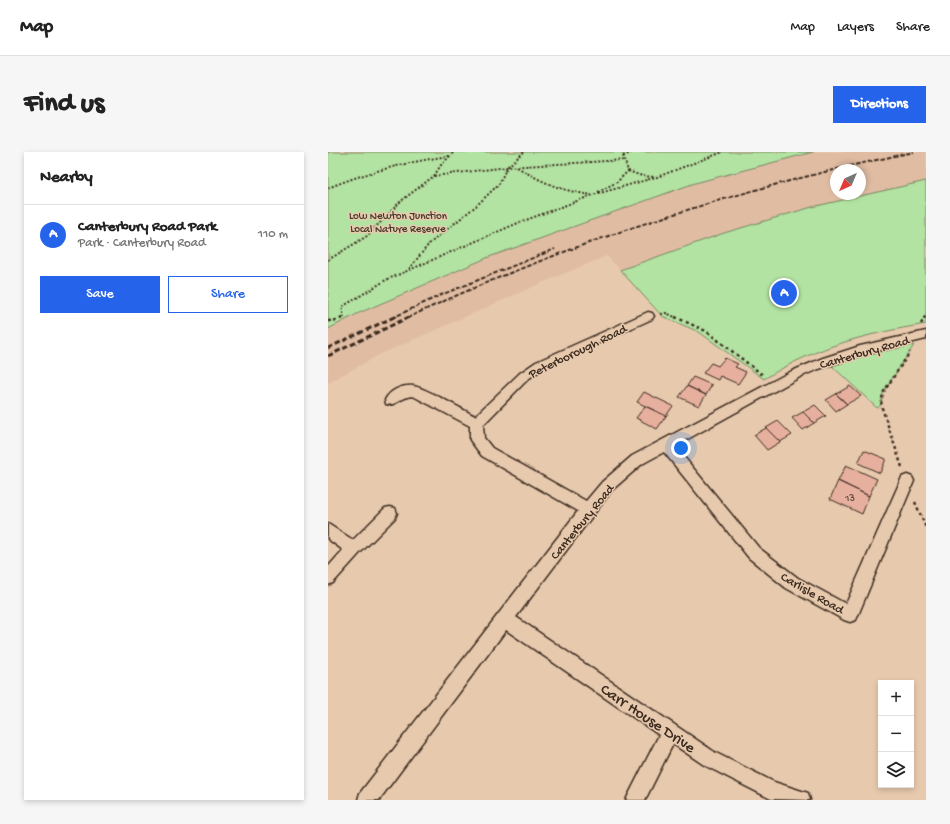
<!DOCTYPE html>
<html lang="en">
<head>
<meta charset="utf-8">
<style>
	body { margin:0; font-family:"Gochi Hand",sans-serif; background:#f6f6f6; color:#222 }
	.controls { position:absolute; right:12px; bottom:12px; display:grid; overflow:hidden; border-radius:0px; box-shadow:0 2px 6px #0003 }
	.controls button { width:36px; height:36px; display:grid; place-items:center; padding:0; border:0; border-bottom:1px solid #e0e0e0; background:#fff; color:#222; font:20px sans-serif }
	.compass { position:absolute; left:502px; top:12px; width:36px; height:36px; border-radius:50%; background:#fff; box-shadow:0 2px 6px #0003; rotate:224deg }
	.you { position:absolute; left:353px; top:296px; width:14px; height:14px; margin:-10px; border:3px solid #fff; border-radius:50%; background:#1a73e8; box-shadow:0 0 0 6px #1a73e833 }
	.badge { display:grid; place-items:center; width:26px; height:26px; border-radius:50%; background:#2563eb; color:#fff; font-size:13px; font-weight:700 }
	.pin { position:absolute; translate:-50% -50%; border:2px solid #fff; box-shadow:0 1px 4px #0006 }
	.list { margin:0; padding:0; list-style:none }
	h2 { display:flex; justify-content:space-between; align-items:center; height:52px; margin:0; padding:0 16px; font-size:17px }
	h2 small { font-size:13px; font-weight:400; color:#767676 }
	.list li { display:grid; grid-template-columns:26px 1fr auto; gap:12px; align-items:center; box-sizing:border-box; height:60px; padding:0 16px; border-top:1px solid #e0e0e0 }
	.list b { display:block; font-size:15px; white-space:nowrap }
	.list p { margin:0; font-size:13px; white-space:nowrap; color:#767676 }
	.list em { font-size:13px; font-style:normal; color:#767676 }
	.actions { display:flex; gap:8px; padding:12px 16px }
	.actions a { flex:1; padding:9px 0; border:1px solid #2563eb; border-radius:0px; text-align:center; font-size:14px; color:#2563eb }
	.actions .main { background:#2563eb; color:#fff }
	.icon { flex:none; width:22px; height:22px; fill:none; stroke:currentColor; stroke-width:2; stroke-linecap:round; stroke-linejoin:round }
	.map { position:relative; flex:none; width:598px; height:648px; overflow:hidden; border-radius:0px }
	header { display:flex; align-items:center; gap:24px; box-sizing:border-box; height:56px; padding:0 20px; background:#fff; border-bottom:1px solid #e0e0e0 }
	header strong { font-size:19px }
	nav { display:flex; gap:22px; margin-inline-start:auto; font-size:14px }
	.intro { display:flex; align-items:center; justify-content:space-between; box-sizing:border-box; height:96px; padding:0 24px }
	h1 { margin:0; font-size:28px }
	.button { padding:10px 18px; border-radius:0px; background:#2563eb; color:#fff; font-size:14px; font-weight:700 }
	main { display:flex; gap:24px; padding:0 24px }
	aside { flex:1; background:#fff; border-radius:0px; box-shadow:0 2px 6px #0003 }
	.map>svg:first-child { display:block }
	.built { fill:#e0bca3; fill-rule:evenodd }
	.green { fill:#b2e3a2; stroke:#768660 }
	.building { fill:#e7af9e; stroke:#3b2a1e }
	.lines { fill:none; stroke-linecap:round; stroke-linejoin:round }
	.minor-casing { stroke:#3b2a1e; stroke-width:3 }
	.path-far1 { stroke:#3b2a1e; stroke-width:2; stroke-dasharray:2 2; stroke-linecap:butt }
	.path { stroke:#3b2a1e; stroke-width:2.5; stroke-dasharray:3 3; stroke-linecap:butt }
	.minor { fill:#e7caae; fill-rule:evenodd }
	.rail-far1 { stroke:#3b2a1e; stroke-width:2; stroke-dasharray:4.5 2; stroke-linecap:butt }
	.rail { stroke:#3b2a1e; stroke-width:3; stroke-dasharray:5.5 3; stroke-linecap:butt }
	.labels { text-anchor:middle; stroke-width:3; stroke-linejoin:round; paint-order:stroke }
	.far-park-label { font-size:11px; fill:#473c2b; stroke:#e7caae }
	.number-label { font-size:11px; fill:#664b3e }
	.street-label { font-size:13px; fill:#3b2a1e; stroke:#e7caae }
	.near-street-label { font-size:16px; fill:#3b2a1e; stroke:#e7caae }
</style>
</head>
<body>
<header>
<strong>Map</strong>
<nav><a>Map</a><a>Layers</a><a>Share</a></nav>
</header>
<div class="intro"><h1>Find us</h1><a class="button">Directions</a></div>
<main>
<aside>
<h2>Nearby<small></small></h2>
<ul class="list">
<li><span class="badge">A</span><div><b>Canterbury Road Park</b><p>Park · Canterbury Road</p></div><em>110 m</em></li>
</ul>
<div class="actions"><a class="main">Save</a><a>Share</a></div>
</aside>
<div class="map">
<svg width="598" height="648" viewBox="0 0 598 648">
	<rect width="100%" height="100%" fill="#e7caae"/>
	<filter id="ink" filterUnits="userSpaceOnUse"><feTurbulence type="fractalNoise" baseFrequency=".025" numOctaves="2"/><feDisplacementMap in="SourceGraphic" scale="8" xChannelSelector="R" yChannelSelector="G"/><feConvolveMatrix kernelMatrix="1 2 1 2 8 2 1 2 1" color-interpolation-filters="sRGB"/></filter>
	<g filter="url(#ink)">
		<path class="built" d="M 485,0 L 598,0 L 598,29 L 396,81 L 292,118 L 279,104 L 223,127 L 51,203 L 0,231 L 0,177 L 31,161 L 161,105 L 367,31 ZM 508,18 L 532,18 L 532,42 L 508,42 Z"/>
		<path class="green" d="M 0,0 L 485,0 L 367,31 L 161,105 L 31,161 L 0,177 Z
			M 598,29 L 598,172 C 537,182 489,194 436,227 L 371,180 L 334,164 L 292,118 L 396,81 L 484,55 Z
			M 586,193 L 555,241 L 553,253 L 549,256 L 503,213 L 542,202 Z"/>
		<path class="building" d="M 397,206 L 410,212 L 407,215 L 418,220 L 410,232 L 392,224 L 390,228 L 375,221 L 383,211 L 390,214 Z
			M 365,225 L 384,233 L 378,243 L 359,234 Z
			M 359,234 L 378,243 L 371,254 L 351,245 Z
			M 522,234 L 533,244 L 519,252 L 508,242 Z
			M 316,240 L 345,254 L 338,264 L 309,250 Z
			M 508,242 L 519,252 L 508,259 L 498,248 Z
			M 487,253 L 498,264 L 486,271 L 475,260 Z
			M 317,254 L 338,264 L 329,277 L 308,266 Z
			M 475,260 L 486,271 L 475,278 L 464,266 Z
			M 450,269 L 464,283 L 452,290 L 438,276 Z
			M 438,276 L 452,290 L 439,298 L 426,283 Z
			M 536,298 L 558,307 L 552,321 L 530,311 Z
			M 518,313 L 549,327 L 541,344 L 510,329 Z
			M 510,329 L 541,344 L 534,362 L 502,347 Z"/>
		<g class="lines">
			<g class="minor-casing">
				<path id="minor" d="M 320,160 L 324,161 L 326,164 L 324,167 L 216,216 L 200,227 L 155,273 L 156,286 L 164,296 L 258,349 L 274,330 L 304,304 L 464,219 L 495,206 L 532,194 L 598,179 L 598,187 L 533,203 L 488,218 L 472,225 L 347,294 L 431,396 L 470,426 L 518,452 L 574,325 L 579,323 L 584,325 L 586,329 L 528,468 L 522,470 L 516,468 L 458,436 L 421,406 L 336,300 L 314,312 L 284,338 L 188,465 L 388,601 L 446,630 L 480,641 L 482,648 L 443,647 L 376,613 L 345,592 L 317,648 L 298,648 L 331,583 L 178,478 L 51,648 L 30,648 L 32,641 L 250,359 L 154,304 L 142,288 L 142,274 L 85,244 C 72,245 68,255 58,252 L 57,248 C 62,238 74,233 85,234 C 96,235 135,258 147,264 L 192,221 L 208,210 Z
					M 62,355 L 67,356 L 69,361 L 67,366 L 31,402 L 5,431 L 0,433 L 0,415 L 15,398 L 0,387 L 0,372 L 25,388 L 57,356 Z"/>
			</g>
			<path class="path-far1" d="M 294,0 L 300,19 L 314,24 L 327,25
				M 295,4 L 305,0
				M 189,15 C 215,31 234,39 264,43
				M 106,24 L 179,15 L 296,8
				M 0,36 C 39,20 79,10 121,4
				M 270,40 L 289,30 L 300,19
				M 0,108 L 39,84 L 73,49 L 106,24 L 113,13 L 126,0
				M 81,117 L 101,92 L 148,54 L 171,32 L 179,15 L 196,0
				M 333,162 L 338,161 L 349,166
				M 16,166 L 14,155 L 58,128 L 190,71 L 265,43 L 329,25 L 395,0
				M 596,166 L 598,163"/>
			<path class="path" d="M 347,165 L 378,179 L 436,224
				M 0,169 L 10,168 L 16,165
				M 593,172 L 597,165
				M 574,315 L 553,253 L 555,241 L 582,200
				M 587,350 L 598,376"/>
			<use href="#minor" class="minor"/>
			<path class="rail-far1" d="M 64,166 L 113,143 L 227,97
				M 79,166 C 241,90 411,36 586,0"/>
			<path class="rail" d="M 0,196 L 66,165
				M 0,204 L 81,165"/>
		</g>
	</g>
	<g class="labels">
		<g class="far-park-label">
			<text x="70" y="67">Low Newton Junction<tspan x="70" dy="13">Local Nature Reserve</tspan></text>
		</g>
		<g class="number-label">
			<text x="522" y="349">13</text>
		</g>
		<g class="street-label">
			<text transform="translate(249 198) rotate(-26)" y="5">Peterborough Road</text>
			<text transform="translate(536 199) rotate(-16)" y="5">Canterbury Road</text>
			<text transform="translate(253 369) rotate(-51)" y="5">Canterbury Road</text>
			<text transform="translate(485 440) rotate(30)" y="5">Carlisle Road</text>
		</g>
		<g class="near-street-label">
			<text transform="translate(321 565) rotate(34)" y="6">Carr House Drive</text>
		</g>
	</g>
</svg>
<div class="controls">
<button>+</button>
<button>−</button>
<button><svg class="icon" aria-label="layers" viewBox="0 0 24 24"><path d="M12 4l9 5-9 5-9-5zM3 14l9 5 9-5"/></svg></button>
</div>
<svg class="compass" viewBox="-18 -18 36 36"><path d="M0-13l5 13h-10z" fill="#e53935"/><path d="M0 13l5-13h-10z" fill="#767676"/></svg>
<div class="you"></div>
<div class="pin badge" style="left:456px;top:141px">A</div>
</div>
</main>
</body>
</html>
